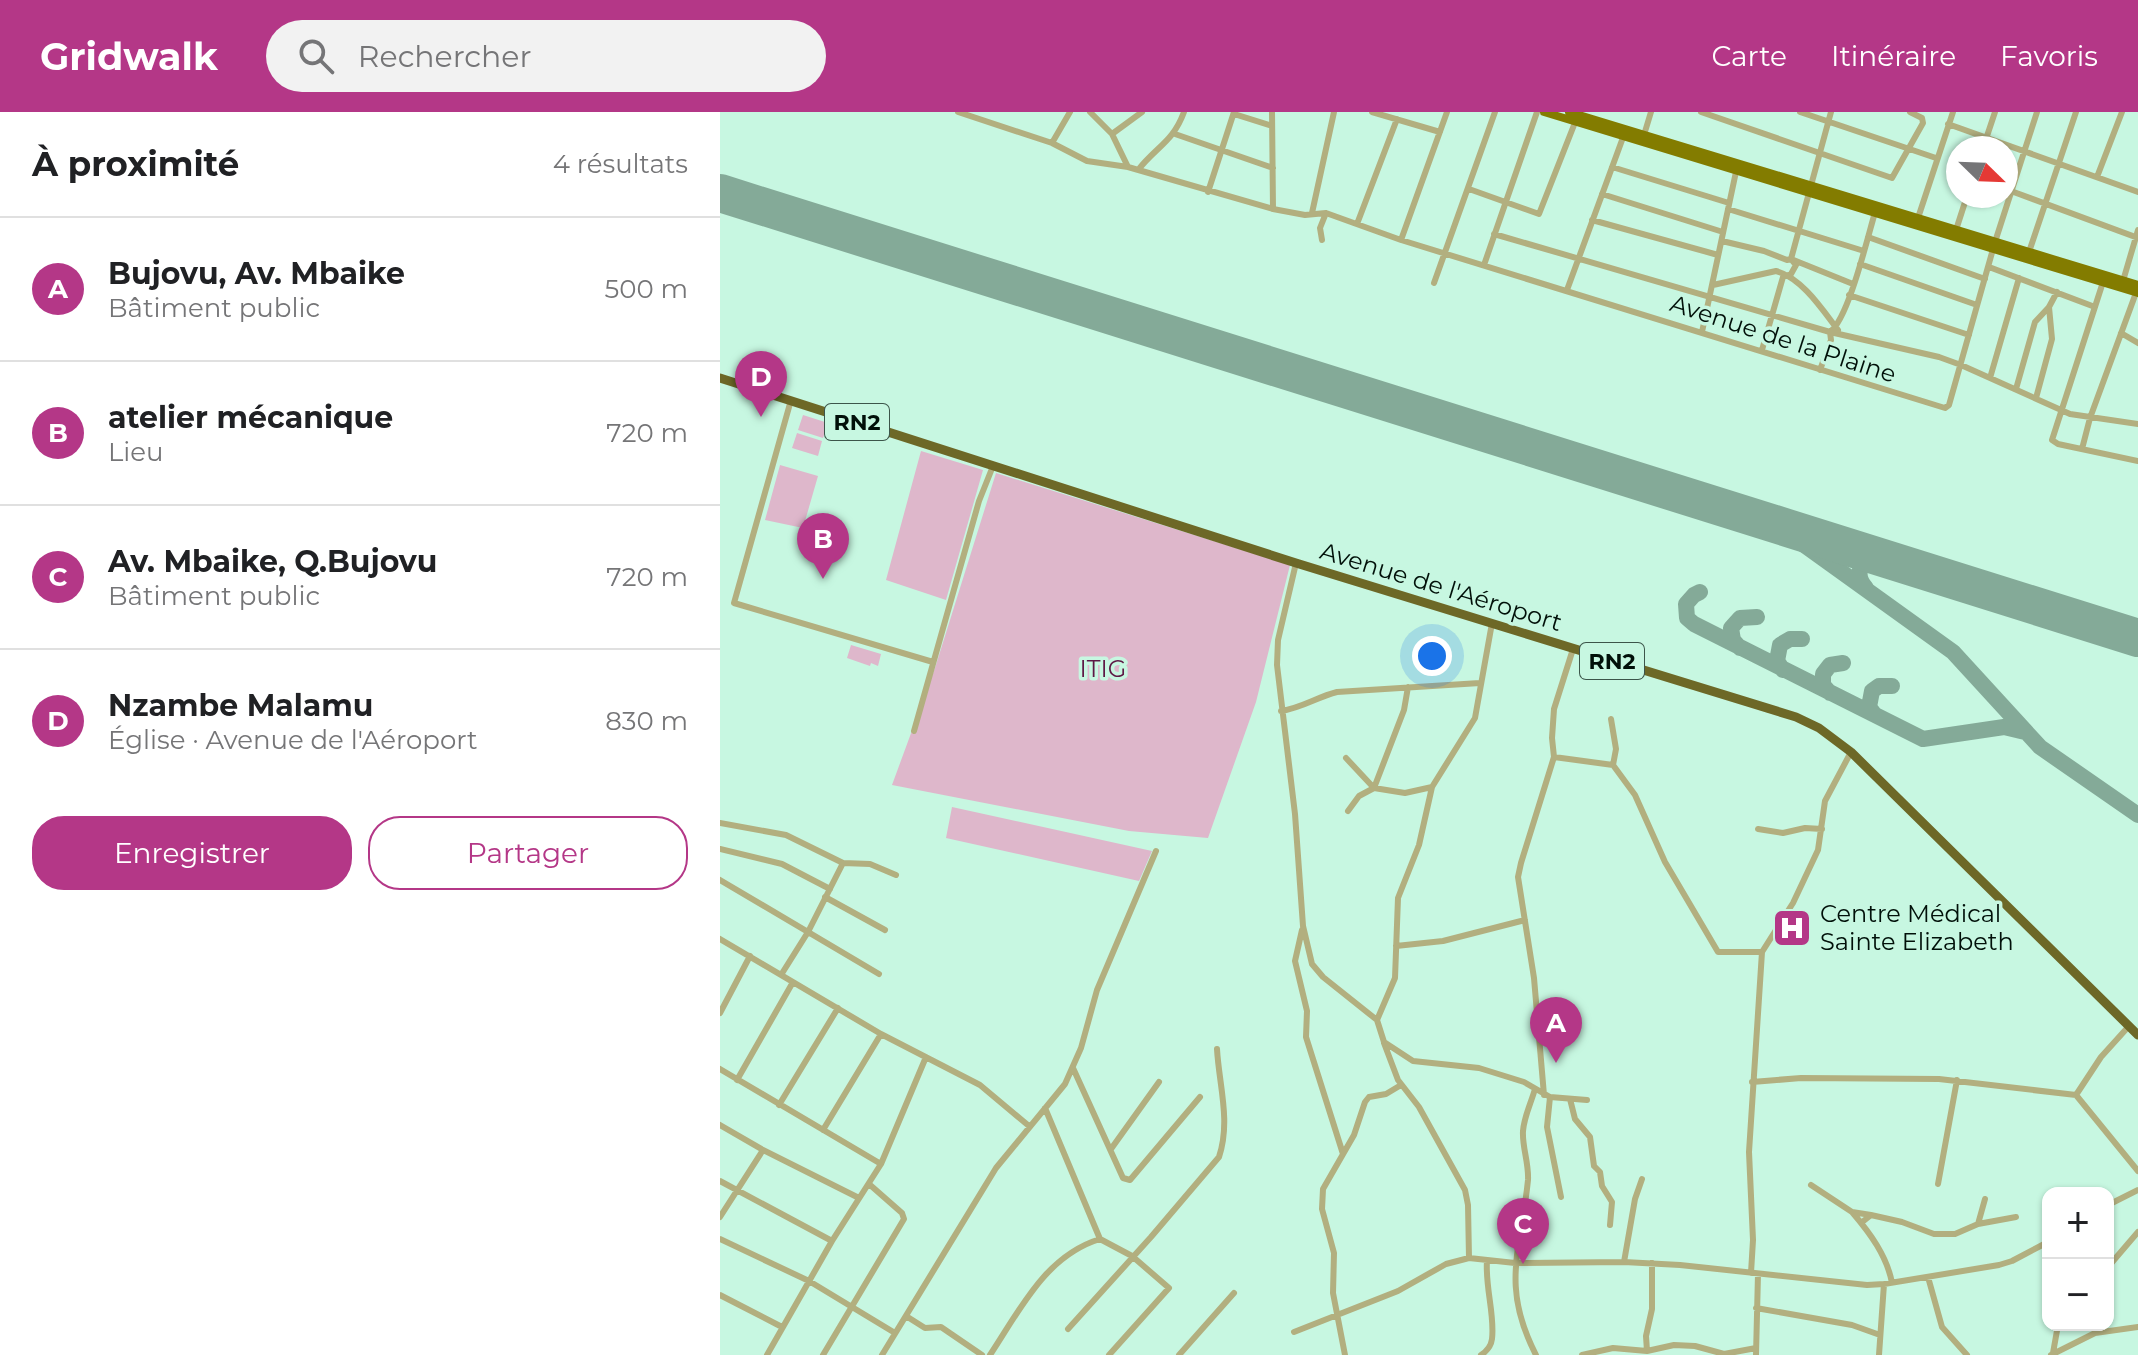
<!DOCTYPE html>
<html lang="fr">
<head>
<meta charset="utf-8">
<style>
	body { margin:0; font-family:Montserrat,sans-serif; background:#f2f2f2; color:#202124 }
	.controls { position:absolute; right:24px; bottom:24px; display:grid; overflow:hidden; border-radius:16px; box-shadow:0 2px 6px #0004 }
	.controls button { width:72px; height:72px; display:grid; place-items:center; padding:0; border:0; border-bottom:2px solid #e0e0e0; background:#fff; color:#202124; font:40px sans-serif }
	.compass { position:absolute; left:1226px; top:24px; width:72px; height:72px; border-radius:50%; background:#fff; box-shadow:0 2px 6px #0004; rotate:113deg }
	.you { position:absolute; left:712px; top:544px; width:28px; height:28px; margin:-20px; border:6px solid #fff; border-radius:50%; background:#1a73e8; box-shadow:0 0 0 12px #1a73e833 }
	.badge { display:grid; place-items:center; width:52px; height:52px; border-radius:50%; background:#b43787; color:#fff; font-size:26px; font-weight:700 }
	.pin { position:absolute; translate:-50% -66px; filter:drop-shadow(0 2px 4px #0008) }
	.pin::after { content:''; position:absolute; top:42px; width:28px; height:24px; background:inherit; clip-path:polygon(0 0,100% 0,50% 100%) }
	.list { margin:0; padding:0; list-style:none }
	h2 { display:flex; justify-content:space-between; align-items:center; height:104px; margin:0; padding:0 32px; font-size:34px }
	h2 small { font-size:26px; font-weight:400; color:#757577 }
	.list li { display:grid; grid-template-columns:52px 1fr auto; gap:24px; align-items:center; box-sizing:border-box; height:144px; padding:0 32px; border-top:2px solid #e0e0e0 }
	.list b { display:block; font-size:30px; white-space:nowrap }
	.list p { margin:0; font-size:26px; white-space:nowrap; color:#757577 }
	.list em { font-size:26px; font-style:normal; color:#757577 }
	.actions { display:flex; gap:16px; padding:24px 32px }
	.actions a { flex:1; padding:18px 0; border:2px solid #b43787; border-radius:32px; text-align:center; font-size:28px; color:#b43787 }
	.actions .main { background:#b43787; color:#fff }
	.icon { flex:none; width:44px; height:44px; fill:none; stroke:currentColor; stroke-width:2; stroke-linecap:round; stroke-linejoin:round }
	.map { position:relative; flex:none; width:1418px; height:1243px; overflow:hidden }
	header { display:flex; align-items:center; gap:48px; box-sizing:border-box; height:112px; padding:0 40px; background:#b43787; color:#fff }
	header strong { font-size:38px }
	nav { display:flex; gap:44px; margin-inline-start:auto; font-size:28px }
	.search { width:560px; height:72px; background:#f2f2f2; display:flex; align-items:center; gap:20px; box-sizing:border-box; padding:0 28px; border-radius:44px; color:#757577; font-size:30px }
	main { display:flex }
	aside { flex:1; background:#fff }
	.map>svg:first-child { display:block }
	.green { fill:#deb7cb }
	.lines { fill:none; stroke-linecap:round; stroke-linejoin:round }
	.taxiway { stroke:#84aa98; stroke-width:16 }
	.runway { stroke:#84aa98; stroke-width:38 }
	.minor { stroke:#b2af7f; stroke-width:6 }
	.major { stroke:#837c00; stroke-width:8 }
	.highway { stroke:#6d6827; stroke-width:9 }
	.labels { text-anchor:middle; stroke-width:7; stroke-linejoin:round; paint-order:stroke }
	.shield { fill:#c7f7e1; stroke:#3c554a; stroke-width:2 }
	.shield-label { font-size:22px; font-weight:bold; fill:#011009 }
	.street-label { font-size:24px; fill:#011009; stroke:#c7f7e1 }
	.park-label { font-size:24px; fill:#5e1845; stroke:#c7f7e1 }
	.poi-label { font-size:24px; fill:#011009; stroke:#c7f7e1; text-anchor:start }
</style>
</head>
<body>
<header>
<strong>Gridwalk</strong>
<div class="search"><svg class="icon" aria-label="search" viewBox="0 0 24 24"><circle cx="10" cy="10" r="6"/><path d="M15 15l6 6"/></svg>Rechercher</div>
<nav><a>Carte</a><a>Itinéraire</a><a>Favoris</a></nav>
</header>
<main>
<aside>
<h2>À proximité<small>4 résultats</small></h2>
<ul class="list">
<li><span class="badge">A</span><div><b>Bujovu, Av. Mbaike</b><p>Bâtiment public</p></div><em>500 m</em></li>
<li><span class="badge">B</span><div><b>atelier mécanique</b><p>Lieu</p></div><em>720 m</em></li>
<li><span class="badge">C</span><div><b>Av. Mbaike, Q.Bujovu</b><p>Bâtiment public</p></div><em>720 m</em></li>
<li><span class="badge">D</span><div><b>Nzambe Malamu</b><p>Église · Avenue de l'Aéroport</p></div><em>830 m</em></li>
</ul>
<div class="actions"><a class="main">Enregistrer</a><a>Partager</a></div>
</aside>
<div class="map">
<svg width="1418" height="1243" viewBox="0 0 1418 1243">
	<rect width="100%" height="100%" fill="#c7f7e1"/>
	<path class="green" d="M 83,303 L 108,311 L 103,326 L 78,318 Z
		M 77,321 L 102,329 L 98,344 L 72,336 Z
		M 201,339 L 263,358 L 226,488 L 166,468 Z
		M 60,353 L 98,364 L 83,416 L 45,408 Z
		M 276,361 L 570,453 L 536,590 L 488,726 L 409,719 L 172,673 L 215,556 Z
		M 131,533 L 161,542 L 158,554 L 151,551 L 150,554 L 127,546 Z
		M 232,695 L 432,739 L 419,769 L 226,726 Z"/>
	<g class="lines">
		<path class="taxiway" d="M 1055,412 L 1233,540 L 1320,635 L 1418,703
			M 1146,476 C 1133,461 1141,447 1159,445
			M 980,480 L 974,483 L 966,492 L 967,506 L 974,512 L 1203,627 L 1284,615 L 1305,620
			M 1020,536 L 1013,528 L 1011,516 L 1020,506 L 1037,505
			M 1063,558 L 1057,549 L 1060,533 L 1070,527 L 1082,527
			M 1110,581 L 1103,573 L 1103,562 L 1110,553 L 1123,551
			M 1155,603 L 1149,595 L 1152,579 L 1159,574 L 1172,574"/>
		<path class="runway" d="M 0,81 L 1418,526"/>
		<path class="minor" d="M 238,0 L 332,31 L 367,49 L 408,55 L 553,97 L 585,103 L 606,101 L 681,128 L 1225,296 L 1229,293 L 1275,130 L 1317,0
			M 370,0 L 392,22 L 408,55
			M 552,0 L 553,97
			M 652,0 L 720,20
			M 981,0 L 1172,66 L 1203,11 L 1202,6 L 1190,0
			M 1080,0 L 1216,46
			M 514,2 L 552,14
			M 1228,12 L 1418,80
			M 392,22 L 422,0
			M 455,22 L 553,56
			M 924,23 L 931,0
			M 332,31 L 350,0
			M 1263,36 L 1275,0
			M 892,55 L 1009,91
			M 418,58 C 437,34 453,30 464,0
			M 1377,65 L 1402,0
			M 749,77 L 819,102 L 856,8
			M 1291,79 L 1418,126
			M 488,80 L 514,0
			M 882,82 L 1003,120
			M 1008,97 L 1144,139
			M 592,101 L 614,0
			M 1198,106 L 1233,0
			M 872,108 L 998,143
			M 637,112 L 677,7
			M 1235,121 L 1247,84
			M 774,122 L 1110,220 L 1219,245 L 1241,253 L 1350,302 L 1418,312
			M 1148,125 L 1265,167
			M 602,128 L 600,116 L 606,101
			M 681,128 L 727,0
			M 1002,129 L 1044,139 L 1067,148 L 1071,147 L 1133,172
			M 1309,140 L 1356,0
			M 1140,152 L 1257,193
			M 764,153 L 817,0
			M 1269,155 L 1375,195
			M 1403,169 L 1418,118
			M 1383,170 L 1332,328 L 1338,332 L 1418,349
			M 714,171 L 775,0
			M 993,173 L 1056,159 C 1082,166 1102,197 1118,218
			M 847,178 L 905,20
			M 1129,183 L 1249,223
			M 982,220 L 1017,55
			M 1401,221 L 1418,231
			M 1042,238 L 1063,165 L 1071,162 L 1076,153 L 1071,147 L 1111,0
			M 1100,258 L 1111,228 L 1110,220 C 1129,206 1148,123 1156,97
			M 1270,266 L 1299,166
			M 1296,277 L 1315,210 L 1329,195 L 1337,180
			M 1316,286 L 1332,227 L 1329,195
			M 71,288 L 14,491 L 213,550
			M 1362,337 L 1370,306 L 1417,178
			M 576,451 L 558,528 L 557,553 L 575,702 L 583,814 L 592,852 L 603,865 L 657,908 L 664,930 L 693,949 L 759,956 L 804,970 L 830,985 L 867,988
			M 561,599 C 582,596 597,585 617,580 L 760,571
			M 891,607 L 896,637 L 893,653
			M 194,619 L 259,389 L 273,354
			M 834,645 L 893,653 L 915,683 L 945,750 L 998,840 L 1042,840
			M 626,646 L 654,676 L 685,681 L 712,675
			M 628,699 L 639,684 L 654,676 L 684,598 L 688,575
			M 0,711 L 66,723 L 123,751
			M 1038,717 L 1063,721 L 1085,716 L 1102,717
			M 0,737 L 62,752 L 110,777
			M 0,768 L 159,862
			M 105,785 L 165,818
			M 582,818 L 575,849 L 587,899 L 586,925 L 623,1042
			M 0,827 L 161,922 L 260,973 L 309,1014
			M 676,834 L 723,829 L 805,808
			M 61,863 L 88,820 L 123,751 L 150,752 L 176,763
			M 0,901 L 30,844
			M 657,908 L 675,866 L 678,786 L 699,733 L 712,675 L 755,606 L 772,511
			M 664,931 L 678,968 L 699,995 L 745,1078 L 748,1093 L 749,1146
			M 353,956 L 403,1066 L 410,1068 L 480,985
			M 0,957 L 161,1052
			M 17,968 L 73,870
			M 1032,970 L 1081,966 L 1219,967 L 1356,983 L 1418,1059
			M 815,977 C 811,991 804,1005 803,1019 C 802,1035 809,1051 808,1068 C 801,1138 780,1173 816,1243
			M 824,983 L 814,866 L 798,765 L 801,751 L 834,645 L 832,626 L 834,597 L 853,537
			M 1356,983 L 1381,945 L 1409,914
			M 830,985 L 827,1015 L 841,1085
			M 850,987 L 855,1007 L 870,1025 L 874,1054 L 880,1060 L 882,1074 L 892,1090 L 890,1113
			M 59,993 L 118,896
			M 325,996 L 380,1127 L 412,1144 L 449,1176 L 389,1243
			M 0,1013 L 43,1038 L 139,1086
			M 103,1018 L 161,922
			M 391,1037 L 439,970
			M 0,1069 L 112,1129
			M 1218,1072 L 1237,968
			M 1091,1073 L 1132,1100
			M 1388,1093 L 1418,1078
			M 1151,1103 L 1182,1110 L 1214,1122 L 1235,1122 L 1258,1112 L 1296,1105
			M 0,1105 L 43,1038
			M 1141,1111 L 1151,1103 L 1132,1100 C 1150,1121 1167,1144 1172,1171
			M 1258,1112 L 1265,1087
			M 0,1127 L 89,1169 L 175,1221
			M 904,1150 L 915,1087 L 922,1067
			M 1388,1155 L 1418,1120
			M 1031,1161 L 1033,1128 L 1029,1040 L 1042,840 L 1073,791 L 1098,738 L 1105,689 L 1131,640
			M 1208,1165 L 1222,1215 L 1247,1243
			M 0,1183 L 62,1215
			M 1036,1196 L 1132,1213 L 1160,1223
			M 186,1204 L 205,1216 L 221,1215 L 262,1243
			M 348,1217 L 431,1125 L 499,1045 C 511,1009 499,973 497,937
			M 574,1220 L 678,1179 L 726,1152 L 749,1146 L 795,1151 L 904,1150 L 960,1153 L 1147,1173 L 1164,1172 L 1279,1153 L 1292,1149 L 1328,1130
			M 927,1239 L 926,1224 L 932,1197 L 932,1151
			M 1333,1241 L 1338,1213
			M 47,1243 L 112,1129 L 161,1052 L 206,945
			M 103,1243 L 184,1107 L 182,1101 L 149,1072
			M 162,1243 L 276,1056 L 345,972 L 361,936 L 377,878 L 436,739
			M 270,1243 C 300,1198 325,1144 380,1127
			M 459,1243 L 514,1181
			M 625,1243 L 613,1181 L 614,1141 L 602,1097 L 603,1077 L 634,1023 L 645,990 L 649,985 L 666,982 L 681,973
			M 761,1243 C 767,1239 771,1235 772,1227 C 775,1203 765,1175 767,1149
			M 862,1243 L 893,1236 L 927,1239 L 954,1233 L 975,1234 L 1004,1242 L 1036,1236
			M 1036,1243 L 1038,1162
			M 1159,1243 L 1164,1172
			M 1331,1243 L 1375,1221 L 1418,1215"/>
		<path class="major" d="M 824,0 L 1418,181
			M 849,0 L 1418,173"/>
		<path class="highway" d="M 0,266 L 576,451 L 1076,605 L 1099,616 L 1131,640 L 1418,923"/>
	</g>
	<defs>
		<g id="hospital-square" transform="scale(2)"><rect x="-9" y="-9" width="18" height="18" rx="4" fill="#b43787" stroke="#c7f7e1"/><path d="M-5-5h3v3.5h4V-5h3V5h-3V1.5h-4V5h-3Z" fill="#fff"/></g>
	</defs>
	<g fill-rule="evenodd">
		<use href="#hospital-square" x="1072" y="816"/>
	</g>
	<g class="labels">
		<g class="shield">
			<rect x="105" y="292" width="64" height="36" rx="6"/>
			<rect x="860" y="531" width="64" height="36" rx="6"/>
		</g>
		<g class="shield-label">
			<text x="137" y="318">RN2</text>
			<text x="892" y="557">RN2</text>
		</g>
		<g class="street-label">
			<text transform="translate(1063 227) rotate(18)" y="8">Avenue de la Plaine</text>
			<text transform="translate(721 475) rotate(17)" y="8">Avenue de l'Aéroport</text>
		</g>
		<g class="park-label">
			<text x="383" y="565">ITIG</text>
		</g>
		<g class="poi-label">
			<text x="1100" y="810">Centre Médical<tspan x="1100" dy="28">Sainte Elizabeth</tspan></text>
		</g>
	</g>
</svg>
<div class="controls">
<button>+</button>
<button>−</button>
</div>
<svg class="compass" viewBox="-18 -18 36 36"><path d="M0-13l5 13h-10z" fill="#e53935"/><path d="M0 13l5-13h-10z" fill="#757577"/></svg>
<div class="you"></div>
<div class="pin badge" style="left:836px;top:951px">A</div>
<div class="pin badge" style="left:103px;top:467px">B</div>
<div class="pin badge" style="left:803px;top:1152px">C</div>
<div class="pin badge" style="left:41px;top:305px">D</div>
</div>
</main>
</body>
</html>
